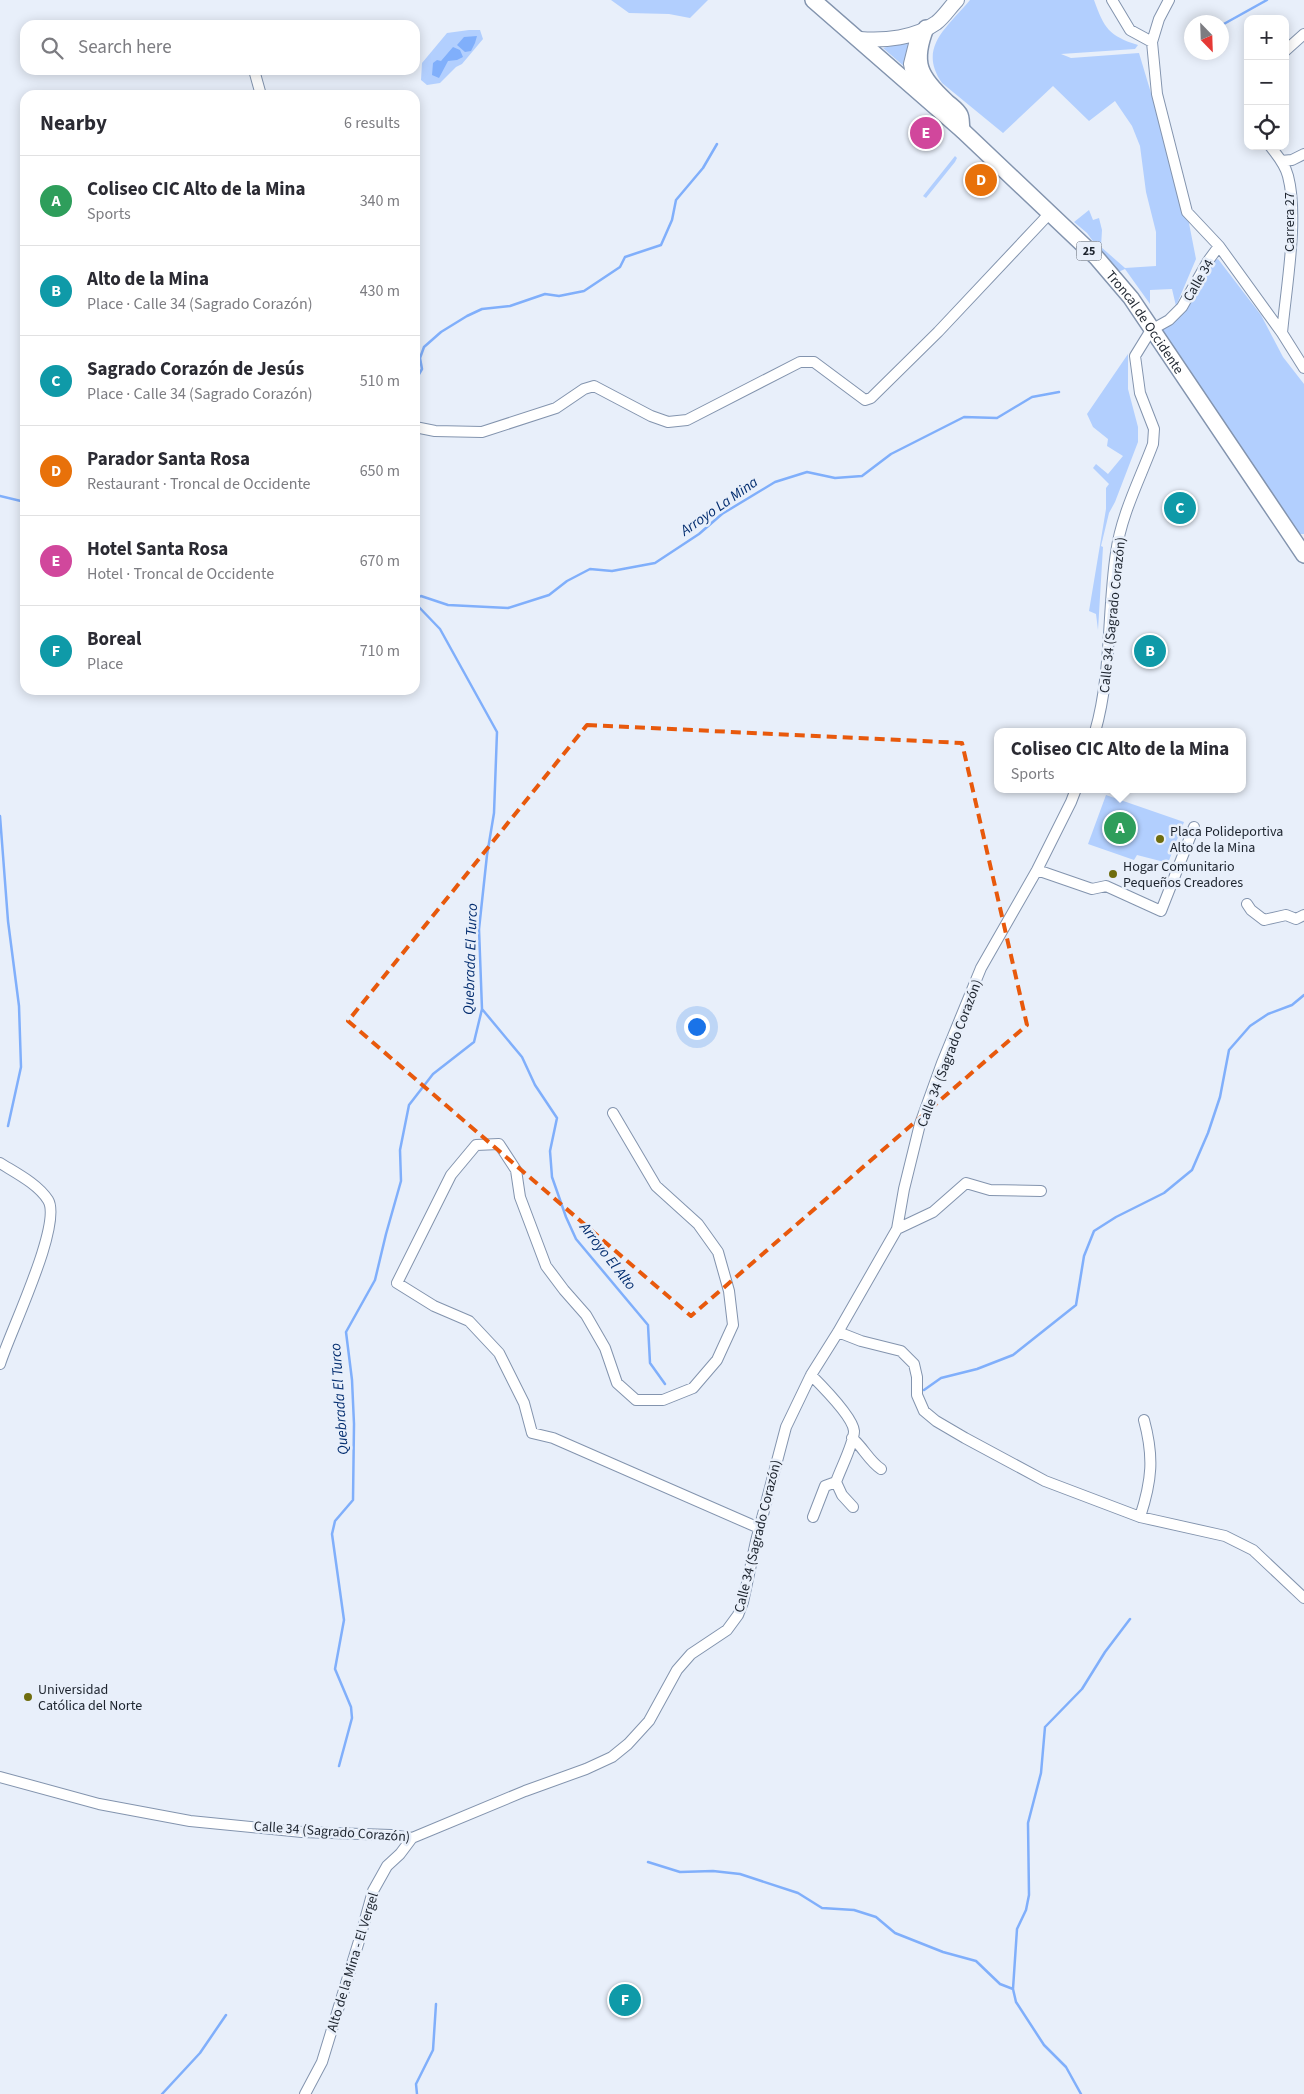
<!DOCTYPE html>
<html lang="en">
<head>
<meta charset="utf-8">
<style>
	body { margin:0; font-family:"Source Sans 3",sans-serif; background:#f7f7f7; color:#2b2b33 }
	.controls { position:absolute; right:15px; top:15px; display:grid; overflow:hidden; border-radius:10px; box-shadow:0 2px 12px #0003 }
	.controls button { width:45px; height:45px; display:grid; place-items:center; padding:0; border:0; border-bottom:1px solid #e1e1e2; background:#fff; color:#2b2b33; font:25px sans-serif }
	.compass { position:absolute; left:1184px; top:15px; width:45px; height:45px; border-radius:50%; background:#fff; box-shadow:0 2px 12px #0003; rotate:157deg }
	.you { position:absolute; left:696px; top:1026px; width:18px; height:18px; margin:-12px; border:4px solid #fff; border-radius:50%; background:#1a73e8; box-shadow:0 0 0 8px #1a73e833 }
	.badge { display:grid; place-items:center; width:32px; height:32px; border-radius:50%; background:#0b8043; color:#fff; font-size:16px; font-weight:700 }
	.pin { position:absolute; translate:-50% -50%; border:2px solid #fff; box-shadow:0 1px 5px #0006 }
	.popup { position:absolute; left:994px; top:728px; width:252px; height:65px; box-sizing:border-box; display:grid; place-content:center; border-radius:10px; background:#fff; filter:drop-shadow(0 1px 4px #0005); font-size:16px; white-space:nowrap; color:#7c7c81 }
	.popup b { font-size:19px; color:#2b2b33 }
	.popup::after { content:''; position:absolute; left:50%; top:100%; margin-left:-10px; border:10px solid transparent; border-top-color:#fff }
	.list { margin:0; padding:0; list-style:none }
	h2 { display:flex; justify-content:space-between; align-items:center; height:65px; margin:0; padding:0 20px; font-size:21px }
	h2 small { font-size:16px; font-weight:400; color:#7c7c81 }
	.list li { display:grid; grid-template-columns:32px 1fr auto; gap:15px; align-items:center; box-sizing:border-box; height:90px; padding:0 20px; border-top:1px solid #e1e1e2 }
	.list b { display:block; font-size:19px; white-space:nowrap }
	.list p { margin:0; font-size:16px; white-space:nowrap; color:#7c7c81 }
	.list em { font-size:16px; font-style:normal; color:#7c7c81 }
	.icon { flex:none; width:28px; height:28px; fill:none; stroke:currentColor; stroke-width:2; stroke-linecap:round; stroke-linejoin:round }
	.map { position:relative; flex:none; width:1304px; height:2094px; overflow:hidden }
	.search { position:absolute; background:#fff; box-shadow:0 2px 12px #0003; left:20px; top:20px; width:400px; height:55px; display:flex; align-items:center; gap:12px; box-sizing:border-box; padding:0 18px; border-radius:15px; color:#7c7c81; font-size:19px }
	.panel { position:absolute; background:#fff; box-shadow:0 2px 12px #0003; left:20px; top:90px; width:400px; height:605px; border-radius:15px }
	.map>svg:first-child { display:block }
	.green { fill:#b2cffe }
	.water { fill:#80affb }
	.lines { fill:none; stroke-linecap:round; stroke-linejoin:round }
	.stream { stroke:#80affb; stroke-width:2.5 }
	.minor-casing { stroke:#8394ae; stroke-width:12 }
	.secondary-casing { stroke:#8394ae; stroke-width:16 }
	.primary-casing { stroke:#8394ae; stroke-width:18 }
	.minor { stroke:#fff; stroke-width:10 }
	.secondary { stroke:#fff; stroke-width:14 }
	.primary { stroke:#fff; stroke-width:15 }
	.marked { fill:none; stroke:#e8590c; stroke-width:4; stroke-dasharray:10 6; stroke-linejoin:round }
	.poi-dot { fill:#6f6d0e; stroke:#e8effa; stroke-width:2 }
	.labels { text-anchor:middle; stroke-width:5; stroke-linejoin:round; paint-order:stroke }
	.shield { fill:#e8effa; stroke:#5a616b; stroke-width:1 }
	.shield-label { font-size:12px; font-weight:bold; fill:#1d242e }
	.street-label { font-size:14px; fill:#1d242e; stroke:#e8effa }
	.poi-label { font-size:14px; fill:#1d242e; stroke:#e8effa; text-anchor:start }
	.water-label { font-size:15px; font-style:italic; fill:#042e70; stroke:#e8effa }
</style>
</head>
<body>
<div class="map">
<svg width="1304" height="2094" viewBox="0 0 1304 2094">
	<rect width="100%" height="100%" fill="#e8effa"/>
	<path class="green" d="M 611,0 L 708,0 L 690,18 L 669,14 L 629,13 Z
		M 970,0 L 1094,0 C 1104,28 1109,36 1138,45 L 1135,49 L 1061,54 L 1071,58 L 1139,53 L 1187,213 L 1196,259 L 1176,306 L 1172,289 L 1150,290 L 1150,304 L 1125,269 L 1116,273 L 1087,233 L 1074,222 L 1089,210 L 1093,220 L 1099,218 L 1102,230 L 1101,247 L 1125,268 L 1156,266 L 1156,232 L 1146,192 L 1140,146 L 1132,126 L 1115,101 L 1089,121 L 1053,86 L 1003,133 L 942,83 C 917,47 948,27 970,0 Z
		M 469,30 L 480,30 L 483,39 L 462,64 L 456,67 L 440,83 L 427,85 L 421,80 L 422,63 L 447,33 Z
		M 908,42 L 906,68 L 883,48 Z
		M 955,156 L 957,158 L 955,162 L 926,198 L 923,196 Z
		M 1218,259 L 1261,315 L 1283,357 L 1304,384 L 1304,534 L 1297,534 L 1189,369 L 1158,326 L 1170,321 L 1210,262 Z
		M 1128,354 L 1128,389 L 1138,427 L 1138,442 L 1115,502 L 1109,513 L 1101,546 L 1103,547 L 1098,630 L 1096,614 L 1089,611 L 1106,509 L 1106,488 L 1109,484 L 1093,468 L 1096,464 L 1108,474 L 1123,456 L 1107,446 L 1108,439 L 1093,427 L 1087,414 Z
		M 1106,795 L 1184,822 L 1168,863 L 1137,855 L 1134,860 L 1088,844 Z"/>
	<path class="water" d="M 477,36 L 475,43 L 471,51 L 465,52 L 457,45 L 464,37 Z
		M 453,47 L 460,50 L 463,57 L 457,60 L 448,61 L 439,78 L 432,75 L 433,63 L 437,60 L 441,61 Z"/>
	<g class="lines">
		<path class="stream" d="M 1222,25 L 1267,0
			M 415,381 L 422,369 L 420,358 L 424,347 L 441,332 L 467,316 L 482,309 L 510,306 L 545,294 L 559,296 L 584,291 L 620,267 L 625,257 L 661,245 L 672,220 L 676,200 L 703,168 L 717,144
			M 0,496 L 25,502
			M 415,599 L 421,596 L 448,605 L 508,608 L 549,595 L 567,581 L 590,569 L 612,571 L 655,563 L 699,534 L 722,514 L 775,482 L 807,472 L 835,478 L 862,476 L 891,454 L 964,417 L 997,418 L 1032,397 L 1059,392
			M 0,816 L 8,921 L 19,1006 L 21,1067 L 8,1126
			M 482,1009 L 522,1057 L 535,1085 L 557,1118 L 550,1151 L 552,1177 L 566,1217 L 576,1239 L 648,1325 L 650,1363 L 665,1384
			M 924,1390 L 941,1378 L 977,1369 L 1013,1355 L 1076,1305 L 1084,1256 L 1094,1231 L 1116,1217 L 1164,1193 L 1192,1170 L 1208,1133 L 1220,1097 L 1229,1050 L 1250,1026 L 1268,1014 L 1292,1005 L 1304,995
			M 339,1766 L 352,1718 L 351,1707 L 335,1669 L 344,1620 L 332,1534 L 335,1521 L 353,1500 L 354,1424 L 352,1380 L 346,1332 L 375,1280 L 386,1234 L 401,1181 L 400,1150 L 409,1105 L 433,1074 L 474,1042 L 482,1009 L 479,929 L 487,855 L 494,813 L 497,732 L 440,629 L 415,603
			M 648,1862 L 680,1872 L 713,1871 L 740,1874 L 798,1893 L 822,1908 L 854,1910 L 876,1917 L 895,1933 L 943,1952 L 976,1961 L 1000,1984 L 1013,1989
			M 162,2094 L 200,2053 L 226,2015
			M 417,2094 L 416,2084 L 433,2050 L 436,2004
			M 1081,2094 L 1066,2067 L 1044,2045 L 1016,2002 L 1013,1989 L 1017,1929 L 1026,1910 L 1029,1895 L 1028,1823 L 1041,1773 L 1045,1727 L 1082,1689 L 1105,1652 L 1130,1619"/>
		<g class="minor-casing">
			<path id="minor" d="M 1112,0 L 1130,30 L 1152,42
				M 1169,0 L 1159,19 L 1152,42 L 1157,94 L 1187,212 L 1219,246 L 1282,333 L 1304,368
				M 1285,51 L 1304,34
				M 254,70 L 261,95
				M 1270,146 C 1277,155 1285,164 1288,176 C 1299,218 1286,288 1282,333
				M 1281,161 L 1292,160 L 1304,154
				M 415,427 L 435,431 L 482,432 L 556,408 L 584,389 L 594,386 L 651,416 L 668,422 L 687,420 L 800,362 L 814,362 L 865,400 L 871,398 L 938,332 L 1050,213
				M 1095,732 C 1112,673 1107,612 1116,553 C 1121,515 1140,479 1153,444 L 1154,429 L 1140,393 L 1135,356 L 1151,330 L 1169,320 L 1182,307 L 1208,261 L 1219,246
				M 1037,870 L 1092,889 L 1106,886 L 1161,911 L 1194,827
				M 1247,904 L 1251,910 L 1264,920 L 1286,915 L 1296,919 L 1304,915
				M 613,1113 L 656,1186 L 698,1224 L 718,1252 L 729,1291 L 733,1325 L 717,1360 L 693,1388 L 663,1400 L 636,1400 L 617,1383 L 605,1348 L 586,1315 L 564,1290 L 546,1266 L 520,1197 L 516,1170 L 499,1144 L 476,1145 L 451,1175 L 397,1283 L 434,1306 L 469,1321 L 499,1353 L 524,1403 L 532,1433 L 553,1438 L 759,1528
				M 0,1163 C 16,1173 38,1184 48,1200 C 63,1224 9,1334 0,1364
				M 897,1229 L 933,1212 L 966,1183 L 990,1190 L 1041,1191
				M 838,1332 L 861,1341 L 901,1351 L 914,1364 L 917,1377 L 917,1395 L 924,1411 L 936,1421 L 965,1438 L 1045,1481 L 1140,1517 L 1225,1536 L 1253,1550 L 1304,1598
				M 811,1375 C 821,1385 853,1417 854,1431 C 854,1443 840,1470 836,1482 L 842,1495 L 853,1507
				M 852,1438 C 863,1447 869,1461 881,1469
				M 813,1517 L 825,1486 L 836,1482
				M 1140,1517 C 1152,1480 1154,1457 1144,1420
				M 0,1777 L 99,1804 L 190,1821 L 302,1832 L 391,1835 L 412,1838 L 525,1791 L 586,1769 L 612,1757 L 628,1744 L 649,1721 L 677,1670 L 691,1654 L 727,1630 L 738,1615 L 743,1602 L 756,1541 L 786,1427 L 811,1375 L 838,1332 L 897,1229 L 904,1189 L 920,1124 L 942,1063 L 981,968 L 1037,870 L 1071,802 L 1076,789
				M 305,2094 L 322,2062 L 359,1941 L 373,1891 L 387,1866 L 400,1854 L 412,1838"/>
		</g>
		<g class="secondary-casing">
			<path id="secondary" d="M 860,39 C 885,41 915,38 936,23 C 944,17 950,7 957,0
				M 916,89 L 911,64 L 916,44"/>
		</g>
		<g class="primary-casing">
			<g id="primary">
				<path id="s1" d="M 813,0 L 962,130 L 1096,257 L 1131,298 L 1304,555"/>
				<path d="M 926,28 C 912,63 920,77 946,101 C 950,105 958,110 960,115 C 962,118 961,126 962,130"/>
			</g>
		</g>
		<use href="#minor" class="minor"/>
		<use href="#secondary" class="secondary"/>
		<use href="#primary" class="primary"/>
	</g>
	<path class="marked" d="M 587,725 L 962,743 L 1027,1025 L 691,1316 L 348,1021 Z"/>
	<g class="poi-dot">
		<circle cx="1160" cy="839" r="5"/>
		<circle cx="1113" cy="874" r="5"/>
		<circle cx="28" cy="1697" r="5"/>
	</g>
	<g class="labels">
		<rect class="shield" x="1076.5" y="241.5" width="25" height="19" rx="4"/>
		<g class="shield-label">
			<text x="1089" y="255">25</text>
		</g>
		<g class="street-label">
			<text transform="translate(1289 222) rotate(-90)" y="5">Carrera 27</text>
			<text transform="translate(1198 280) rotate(-60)" y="5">Calle 34</text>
			<text dy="5" stroke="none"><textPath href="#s1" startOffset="464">Troncal de Occidente</textPath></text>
			<text transform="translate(1112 615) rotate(-84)" y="5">Calle 34 (Sagrado Corazón)</text>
			<text transform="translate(949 1053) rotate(-69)" y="5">Calle 34 (Sagrado Corazón)</text>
			<text transform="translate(757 1536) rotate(-76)" y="5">Calle 34 (Sagrado Corazón)</text>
			<text transform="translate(332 1831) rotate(4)" y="5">Calle 34 (Sagrado Corazón)</text>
			<text transform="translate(352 1962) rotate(-73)" y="5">Alto de la Mina - El Vergel</text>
		</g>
		<g class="poi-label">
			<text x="1170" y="836">Placa Polideportiva<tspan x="1170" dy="16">Alto de la Mina</tspan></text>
			<text x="1123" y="871">Hogar Comunitario<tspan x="1123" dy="16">Pequeños Creadores</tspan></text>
			<text x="38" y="1694">Universidad<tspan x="38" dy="16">Católica del Norte</tspan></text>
		</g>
		<g class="water-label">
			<text transform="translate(719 506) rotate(-35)" y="5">Arroyo La Mina</text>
			<text transform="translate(470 959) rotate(-88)" y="5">Quebrada El Turco</text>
			<text transform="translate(608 1256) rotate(52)" y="5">Arroyo El Alto</text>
			<text transform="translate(339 1399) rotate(-94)" y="5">Quebrada El Turco</text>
		</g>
	</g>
</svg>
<div class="controls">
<button>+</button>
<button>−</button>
<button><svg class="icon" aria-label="locate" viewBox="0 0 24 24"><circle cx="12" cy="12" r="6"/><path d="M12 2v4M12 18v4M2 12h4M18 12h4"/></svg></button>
</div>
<svg class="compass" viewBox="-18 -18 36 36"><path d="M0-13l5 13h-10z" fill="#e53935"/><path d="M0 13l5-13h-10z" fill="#7c7c81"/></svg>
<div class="you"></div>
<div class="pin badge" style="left:1120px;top:828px;background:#2e9e5b">A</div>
<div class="popup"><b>Coliseo CIC Alto de la Mina</b>Sports</div>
<div class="pin badge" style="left:1150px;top:651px;background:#0f9aa8">B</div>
<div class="pin badge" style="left:1180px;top:508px;background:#0f9aa8">C</div>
<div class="pin badge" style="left:981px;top:180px;background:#e8710a">D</div>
<div class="pin badge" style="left:926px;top:133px;background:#d1479c">E</div>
<div class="pin badge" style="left:625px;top:2000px;background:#0f9aa8">F</div>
<div class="search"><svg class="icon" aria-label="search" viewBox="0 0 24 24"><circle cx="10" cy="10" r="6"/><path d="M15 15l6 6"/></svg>Search here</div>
<section class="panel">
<h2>Nearby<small>6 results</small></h2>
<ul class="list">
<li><span class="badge" style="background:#2e9e5b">A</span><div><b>Coliseo CIC Alto de la Mina</b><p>Sports</p></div><em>340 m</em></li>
<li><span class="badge" style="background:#0f9aa8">B</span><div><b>Alto de la Mina</b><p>Place · Calle 34 (Sagrado Corazón)</p></div><em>430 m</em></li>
<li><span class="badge" style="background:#0f9aa8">C</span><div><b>Sagrado Corazón de Jesús</b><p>Place · Calle 34 (Sagrado Corazón)</p></div><em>510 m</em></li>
<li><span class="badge" style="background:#e8710a">D</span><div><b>Parador Santa Rosa</b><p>Restaurant · Troncal de Occidente</p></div><em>650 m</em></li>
<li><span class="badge" style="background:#d1479c">E</span><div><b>Hotel Santa Rosa</b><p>Hotel · Troncal de Occidente</p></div><em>670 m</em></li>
<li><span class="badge" style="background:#0f9aa8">F</span><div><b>Boreal</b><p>Place</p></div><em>710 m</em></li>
</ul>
</section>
</div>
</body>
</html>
